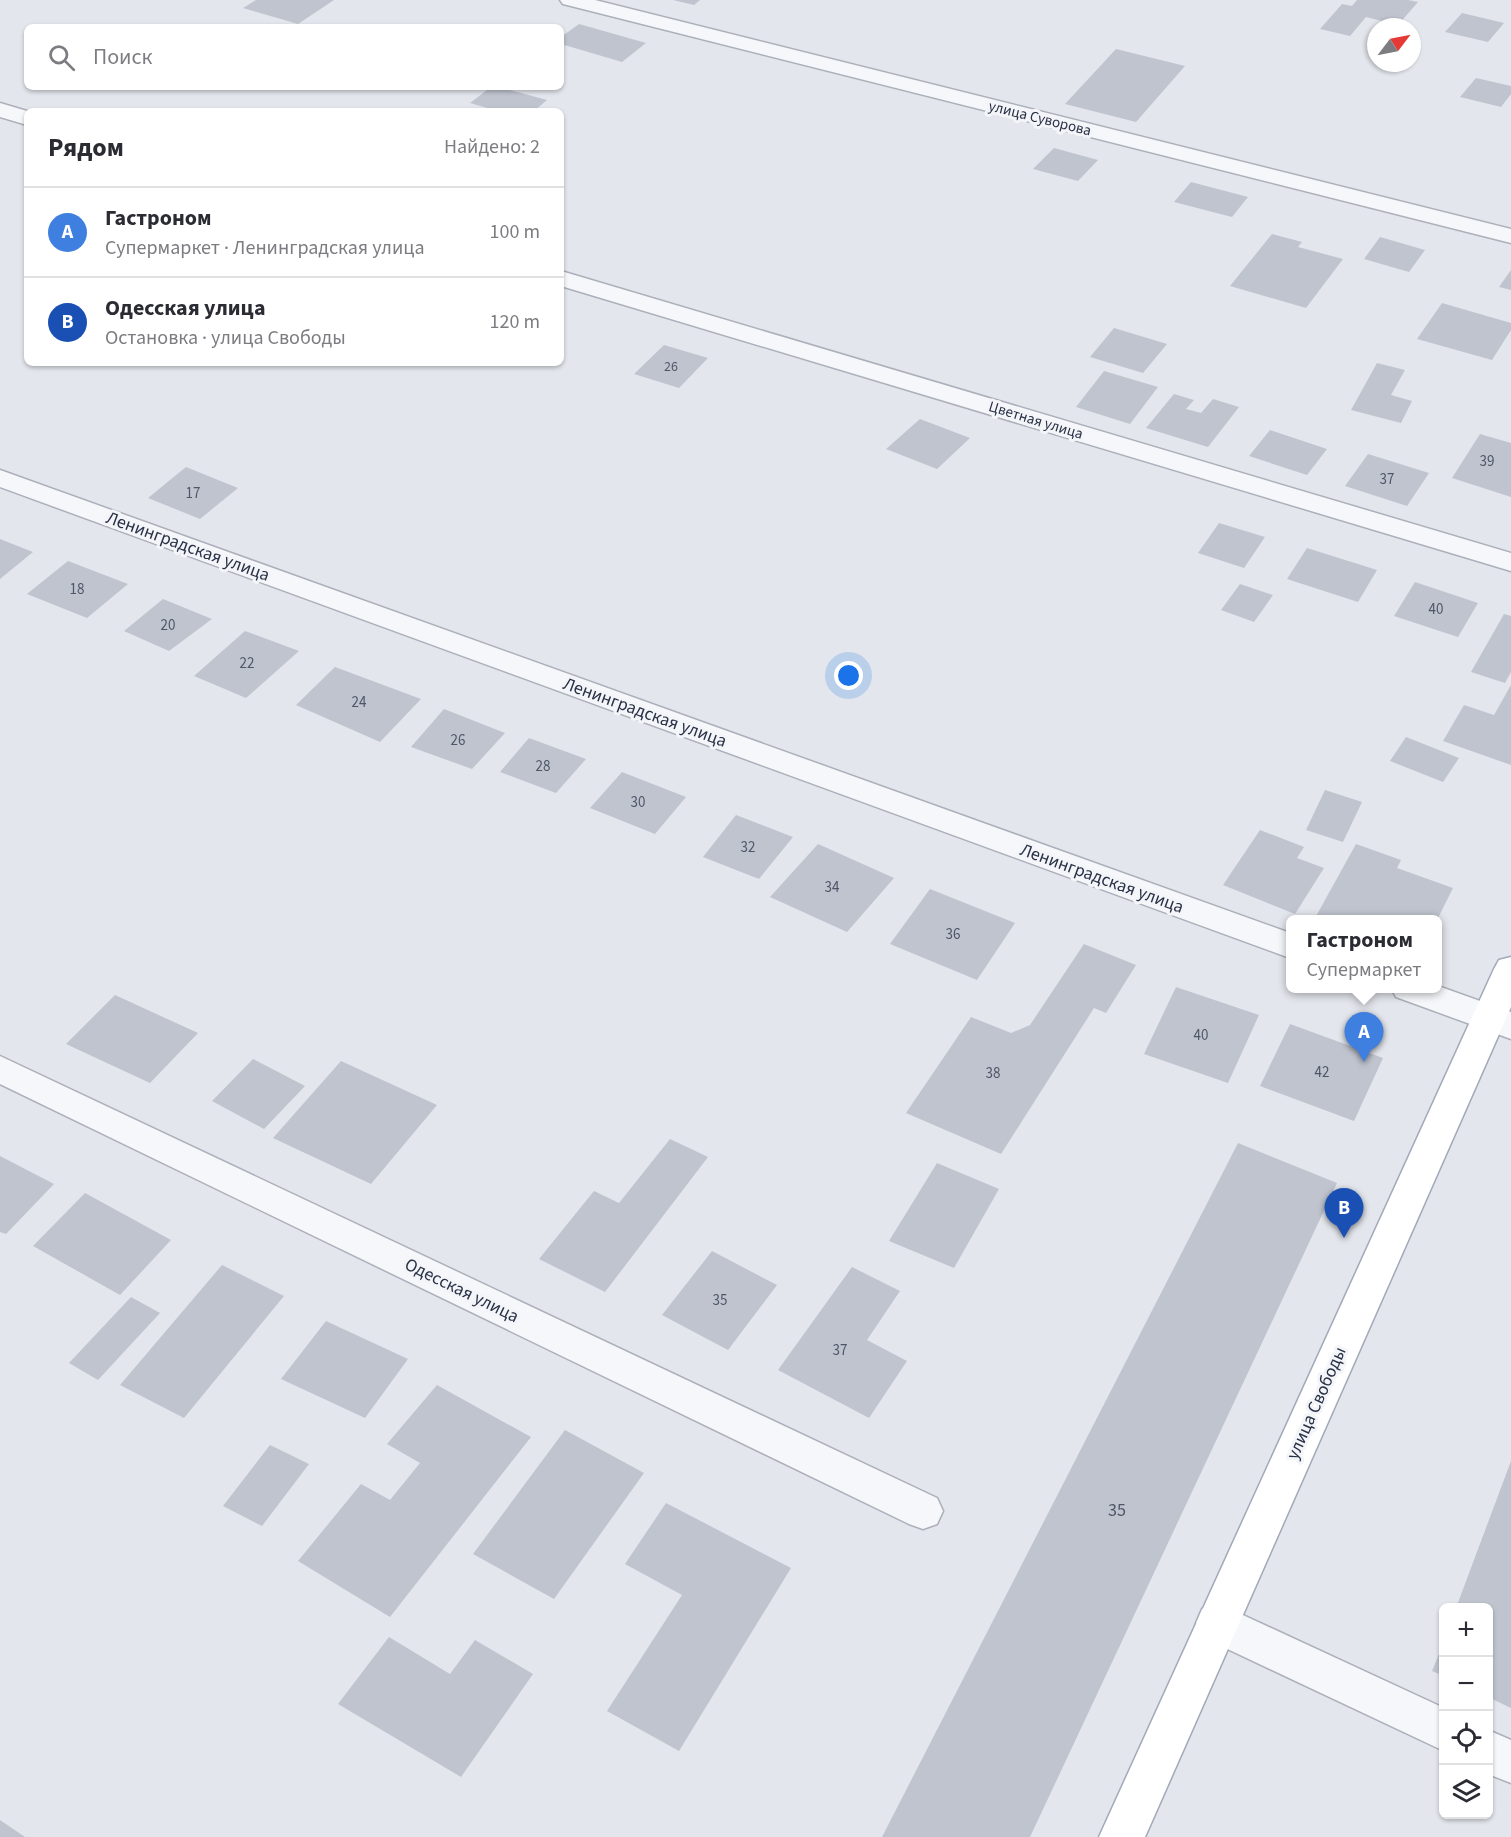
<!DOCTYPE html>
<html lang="ru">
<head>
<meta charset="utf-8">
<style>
	body { margin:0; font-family:"Source Sans 3",sans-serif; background:#f2f2f3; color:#2b2b33 }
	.controls { position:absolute; right:18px; bottom:18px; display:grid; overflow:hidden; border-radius:9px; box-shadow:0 2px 4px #0004 }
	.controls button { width:54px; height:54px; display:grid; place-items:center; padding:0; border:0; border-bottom:2px solid #e1e1e2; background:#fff; color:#2b2b33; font:30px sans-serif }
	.compass { position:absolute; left:1367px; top:18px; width:54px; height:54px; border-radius:50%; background:#fff; box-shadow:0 2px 4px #0004; rotate:58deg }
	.you { position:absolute; left:849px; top:676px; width:21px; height:21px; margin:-15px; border:4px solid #fff; border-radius:50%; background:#1a73e8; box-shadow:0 0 0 9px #1a73e833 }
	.badge { display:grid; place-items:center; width:39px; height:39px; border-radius:50%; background:#da3f4b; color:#fff; font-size:20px; font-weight:700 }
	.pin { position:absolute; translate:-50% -50px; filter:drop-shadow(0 2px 3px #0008) }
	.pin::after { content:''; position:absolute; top:32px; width:21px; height:18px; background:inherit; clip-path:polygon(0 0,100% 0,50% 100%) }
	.popup { position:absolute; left:1286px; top:915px; width:156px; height:78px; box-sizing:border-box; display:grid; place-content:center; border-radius:9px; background:#fff; filter:drop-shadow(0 2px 4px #0005); font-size:20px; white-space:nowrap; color:#7c7c81 }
	.popup b { font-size:22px; color:#2b2b33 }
	.popup::after { content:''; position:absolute; left:50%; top:100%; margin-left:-12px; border:12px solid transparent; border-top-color:#fff }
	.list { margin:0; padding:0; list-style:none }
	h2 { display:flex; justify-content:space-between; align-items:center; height:78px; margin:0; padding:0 24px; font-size:26px }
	h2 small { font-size:20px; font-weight:400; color:#7c7c81 }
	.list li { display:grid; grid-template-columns:39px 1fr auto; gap:18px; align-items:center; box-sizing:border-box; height:90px; padding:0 24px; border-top:2px solid #e1e1e2 }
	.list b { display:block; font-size:22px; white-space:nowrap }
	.list p { margin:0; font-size:20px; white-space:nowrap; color:#7c7c81 }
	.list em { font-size:20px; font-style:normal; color:#7c7c81 }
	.icon { flex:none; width:33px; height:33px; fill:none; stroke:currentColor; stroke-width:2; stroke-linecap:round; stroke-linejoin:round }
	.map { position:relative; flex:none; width:1511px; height:1837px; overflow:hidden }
	.search { position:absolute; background:#fff; box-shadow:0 2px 4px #0004; left:24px; top:24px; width:540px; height:66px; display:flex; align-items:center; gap:15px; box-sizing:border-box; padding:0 21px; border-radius:9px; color:#7c7c81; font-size:22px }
	.panel { position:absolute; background:#fff; box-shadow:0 2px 4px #0004; left:24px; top:108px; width:540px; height:258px; border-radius:9px }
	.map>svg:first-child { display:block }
	.building { fill:#bfc4cf }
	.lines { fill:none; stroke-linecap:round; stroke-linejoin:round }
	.minor-casing { stroke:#abb0ba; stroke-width:3 }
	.major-casing { stroke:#a1a9b9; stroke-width:3 }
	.minor { fill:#f6f7fa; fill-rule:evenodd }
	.major { fill:#fff; fill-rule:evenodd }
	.labels { text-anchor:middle; stroke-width:6; stroke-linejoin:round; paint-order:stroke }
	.far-number-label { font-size:14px; fill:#4e5668 }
	.far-street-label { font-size:15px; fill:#293146; stroke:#f3f5f9 }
	.number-label { font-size:15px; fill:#4e5668 }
	.street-label { font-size:18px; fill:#293146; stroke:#f3f5f9 }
	.near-number-label { font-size:18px; fill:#4e5668 }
</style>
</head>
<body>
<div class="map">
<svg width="1511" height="1837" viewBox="0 0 1511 1837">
	<rect width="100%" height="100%" fill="#e3e6ec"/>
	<path class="building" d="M 256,0 L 334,0 L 298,24 L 243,8 Z
		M 673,0 L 700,0 L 694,5 Z
		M 1357,0 L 1408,0 L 1418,2 L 1398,25 L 1366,17 L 1350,36 L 1320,29 L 1342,4 L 1352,6 Z
		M 1462,13 L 1504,23 L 1488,42 L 1445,32 Z
		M 579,24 L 646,43 L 622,62 L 561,44 L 561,37 Z
		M 1116,49 L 1185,66 L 1136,122 L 1065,104 Z
		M 1476,78 L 1511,86 L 1511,94 L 1501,107 L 1460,97 Z
		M 491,87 L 499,87 L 547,100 L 534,111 L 498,111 L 470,103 Z
		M 1054,148 L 1098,160 L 1078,181 L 1033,169 Z
		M 1191,182 L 1248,197 L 1232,217 L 1174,202 Z
		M 1272,234 L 1302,242 L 1298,247 L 1343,259 L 1306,308 L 1230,286 Z
		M 1380,237 L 1425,250 L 1409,272 L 1364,259 Z
		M 1511,270 L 1511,290 L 1499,287 Z
		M 1442,303 L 1511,323 L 1511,330 L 1492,360 L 1417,339 Z
		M 1114,328 L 1167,344 L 1143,373 L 1090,357 Z
		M 664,345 L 708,358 L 679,388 L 634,374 Z
		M 1377,363 L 1405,370 L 1391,395 L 1412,401 L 1401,423 L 1351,410 Z
		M 1104,371 L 1158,387 L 1130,424 L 1076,407 Z
		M 1174,394 L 1194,400 L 1186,409 L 1201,413 L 1213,399 L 1239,407 L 1208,447 L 1146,428 Z
		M 920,419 L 970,438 L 937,469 L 886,449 Z
		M 1270,430 L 1327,449 L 1307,475 L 1249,456 Z
		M 1480,434 L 1511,443 L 1511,497 L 1452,478 Z
		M 1368,454 L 1429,473 L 1407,506 L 1345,486 Z
		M 186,467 L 238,488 L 200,519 L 148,498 Z
		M 1219,523 L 1265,537 L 1244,568 L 1198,553 Z
		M 0,539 L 33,552 L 0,579 Z
		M 1307,548 L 1377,570 L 1358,602 L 1287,579 Z
		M 68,561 L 128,584 L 87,618 L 27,594 Z
		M 1415,582 L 1478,603 L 1458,637 L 1394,616 Z
		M 1240,584 L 1273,595 L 1254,622 L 1221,610 Z
		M 163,599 L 212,619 L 169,651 L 124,631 Z
		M 1504,614 L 1511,616 L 1511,672 L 1505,683 L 1471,672 Z
		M 245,631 L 299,651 L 246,698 L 194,676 Z
		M 335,667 L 421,699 L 380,742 L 296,705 Z
		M 1511,685 L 1511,765 L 1443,741 L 1464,705 L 1494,715 Z
		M 444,709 L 505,733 L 472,769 L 411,747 Z
		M 1406,737 L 1459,758 L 1443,782 L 1390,761 Z
		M 529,738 L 586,759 L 556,793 L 500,772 Z
		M 622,772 L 686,797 L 655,834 L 590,808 Z
		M 1325,790 L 1362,802 L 1343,842 L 1306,830 Z
		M 736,815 L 793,837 L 759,879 L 703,857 Z
		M 1260,830 L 1304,847 L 1297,858 L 1324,868 L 1295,914 L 1223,885 Z
		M 818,844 L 894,878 L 847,932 L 770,897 Z
		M 1356,844 L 1401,860 L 1397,868 L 1453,888 L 1437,920 L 1315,918 Z
		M 930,889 L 1015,923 L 977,980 L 890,944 Z
		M 1084,944 L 1136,965 L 1106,1013 L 1094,1008 L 1001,1154 L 906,1113 L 971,1017 L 1011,1033 L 1030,1025 Z
		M 1176,987 L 1259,1015 L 1228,1083 L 1144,1054 Z
		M 115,995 L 198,1033 L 150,1083 L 66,1044 Z
		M 1290,1024 L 1383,1058 L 1354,1121 L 1260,1086 Z
		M 253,1059 L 305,1086 L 264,1129 L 212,1101 Z
		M 341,1061 L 437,1105 L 371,1184 L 273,1138 Z
		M 670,1139 L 708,1157 L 605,1292 L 539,1259 L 594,1191 L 619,1203 Z
		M 1238,1143 L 1337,1183 L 1030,1837 L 882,1837 Z
		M 0,1156 L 54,1184 L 6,1234 L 0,1232 Z
		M 937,1163 L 999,1189 L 954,1268 L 889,1241 Z
		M 85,1193 L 171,1240 L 120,1295 L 33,1246 Z
		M 712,1251 L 777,1285 L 728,1350 L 662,1315 Z
		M 222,1265 L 284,1296 L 184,1418 L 120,1385 Z
		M 852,1267 L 900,1291 L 867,1340 L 907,1361 L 869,1418 L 778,1370 Z
		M 131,1297 L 160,1313 L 98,1380 L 69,1363 Z
		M 326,1321 L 408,1359 L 365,1418 L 281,1379 Z
		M 437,1385 L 531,1437 L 390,1617 L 298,1561 L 361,1484 L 390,1500 L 420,1463 L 387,1444 Z
		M 565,1430 L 644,1473 L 554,1599 L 473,1554 Z
		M 270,1445 L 309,1464 L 262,1526 L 223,1506 Z
		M 1511,1461 L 1511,1708 L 1488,1697 L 1488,1608 L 1456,1608 Z
		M 666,1503 L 791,1568 L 679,1751 L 607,1711 L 682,1595 L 625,1564 Z
		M 389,1637 L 450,1674 L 475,1640 L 533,1674 L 461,1777 L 338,1704 Z
		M 1444,1642 L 1444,1676 L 1432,1671 Z
		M 0,1820 L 25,1837 L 0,1837 Z"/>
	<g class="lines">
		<g class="minor-casing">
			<path id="minor" d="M 560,0 L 595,0 L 1511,229 L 1511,243 L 563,4 Z
				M 0,103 L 27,111 L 27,125 L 0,117 Z
				M 561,271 L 1511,553 L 1511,571 L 561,286 Z
				M 0,470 L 1290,933 L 1290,958 L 0,487 Z
				M 1438,986 L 1511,1012 L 1511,1039 L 1396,997 L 1391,988 L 1438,988 Z
				M 0,1056 L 937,1498 L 943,1511 L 937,1524 L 923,1529 L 909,1524 L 0,1084 Z
				M 1217,1603 L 1444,1708 L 1444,1751 L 1202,1637 L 1196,1623 L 1202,1609 Z
				M 1488,1730 L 1511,1740 L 1511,1783 L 1488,1774 Z"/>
		</g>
		<g class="major-casing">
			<path id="major" d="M 1511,957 L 1511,1007 L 1145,1837 L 1099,1837 L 1494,969 L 1499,960 Z"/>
		</g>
		<use href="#minor" class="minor"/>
		<use href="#major" class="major"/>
	</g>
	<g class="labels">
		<g class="far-number-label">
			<text x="671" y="371">26</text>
		</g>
		<g class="far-street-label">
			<text transform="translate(1040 118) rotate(14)" y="5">улица Суворова</text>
			<text transform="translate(1036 420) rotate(17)" y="5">Цветная улица</text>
		</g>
		<g class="number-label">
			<text x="1487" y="466">39</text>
			<text x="1387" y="484">37</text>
			<text x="193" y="498">17</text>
			<text x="77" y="594">18</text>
			<text x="1436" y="614">40</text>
			<text x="168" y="630">20</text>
			<text x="247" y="668">22</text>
			<text x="359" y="707">24</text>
			<text x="458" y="745">26</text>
			<text x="543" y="771">28</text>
			<text x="638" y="807">30</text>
			<text x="748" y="852">32</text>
			<text x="832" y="892">34</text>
			<text x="953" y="939">36</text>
			<text x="1201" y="1040">40</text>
			<text x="1322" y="1077">42</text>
			<text x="993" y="1078">38</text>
			<text x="720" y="1305">35</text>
			<text x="840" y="1355">37</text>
		</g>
		<g class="street-label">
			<text transform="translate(188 546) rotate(20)" y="6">Ленинградская улица</text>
			<text transform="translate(645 712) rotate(20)" y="6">Ленинградская улица</text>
			<text transform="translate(1102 878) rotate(20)" y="6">Ленинградская улица</text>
			<text transform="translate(462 1290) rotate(26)" y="6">Одесская улица</text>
			<text transform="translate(1316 1403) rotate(-66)" y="6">улица Свободы</text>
		</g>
		<g class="near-number-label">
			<text x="1117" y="1516">35</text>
		</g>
	</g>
</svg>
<div class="controls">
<button>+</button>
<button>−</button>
<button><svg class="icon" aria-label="locate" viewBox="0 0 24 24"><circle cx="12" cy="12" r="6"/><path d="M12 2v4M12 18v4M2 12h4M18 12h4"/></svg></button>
<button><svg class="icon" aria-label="layers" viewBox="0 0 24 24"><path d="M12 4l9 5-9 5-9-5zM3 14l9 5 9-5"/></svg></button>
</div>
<svg class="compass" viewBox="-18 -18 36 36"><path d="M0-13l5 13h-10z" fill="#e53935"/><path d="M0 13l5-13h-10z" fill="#7c7c81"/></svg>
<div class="you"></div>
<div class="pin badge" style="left:1364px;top:1062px;background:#3f7fe0">A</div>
<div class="popup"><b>Гастроном</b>Супермаркет</div>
<div class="pin badge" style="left:1344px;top:1238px;background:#1a4fb4">B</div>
<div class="search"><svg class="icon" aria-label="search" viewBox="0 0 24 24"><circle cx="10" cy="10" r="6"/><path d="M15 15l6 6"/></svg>Поиск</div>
<section class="panel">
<h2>Рядом<small>Найдено: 2</small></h2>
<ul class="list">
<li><span class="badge" style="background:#3f7fe0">A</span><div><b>Гастроном</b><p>Супермаркет · Ленинградская улица</p></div><em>100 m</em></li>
<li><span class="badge" style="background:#1a4fb4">B</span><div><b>Одесская улица</b><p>Остановка · улица Свободы</p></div><em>120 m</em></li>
</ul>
</section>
</div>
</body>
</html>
